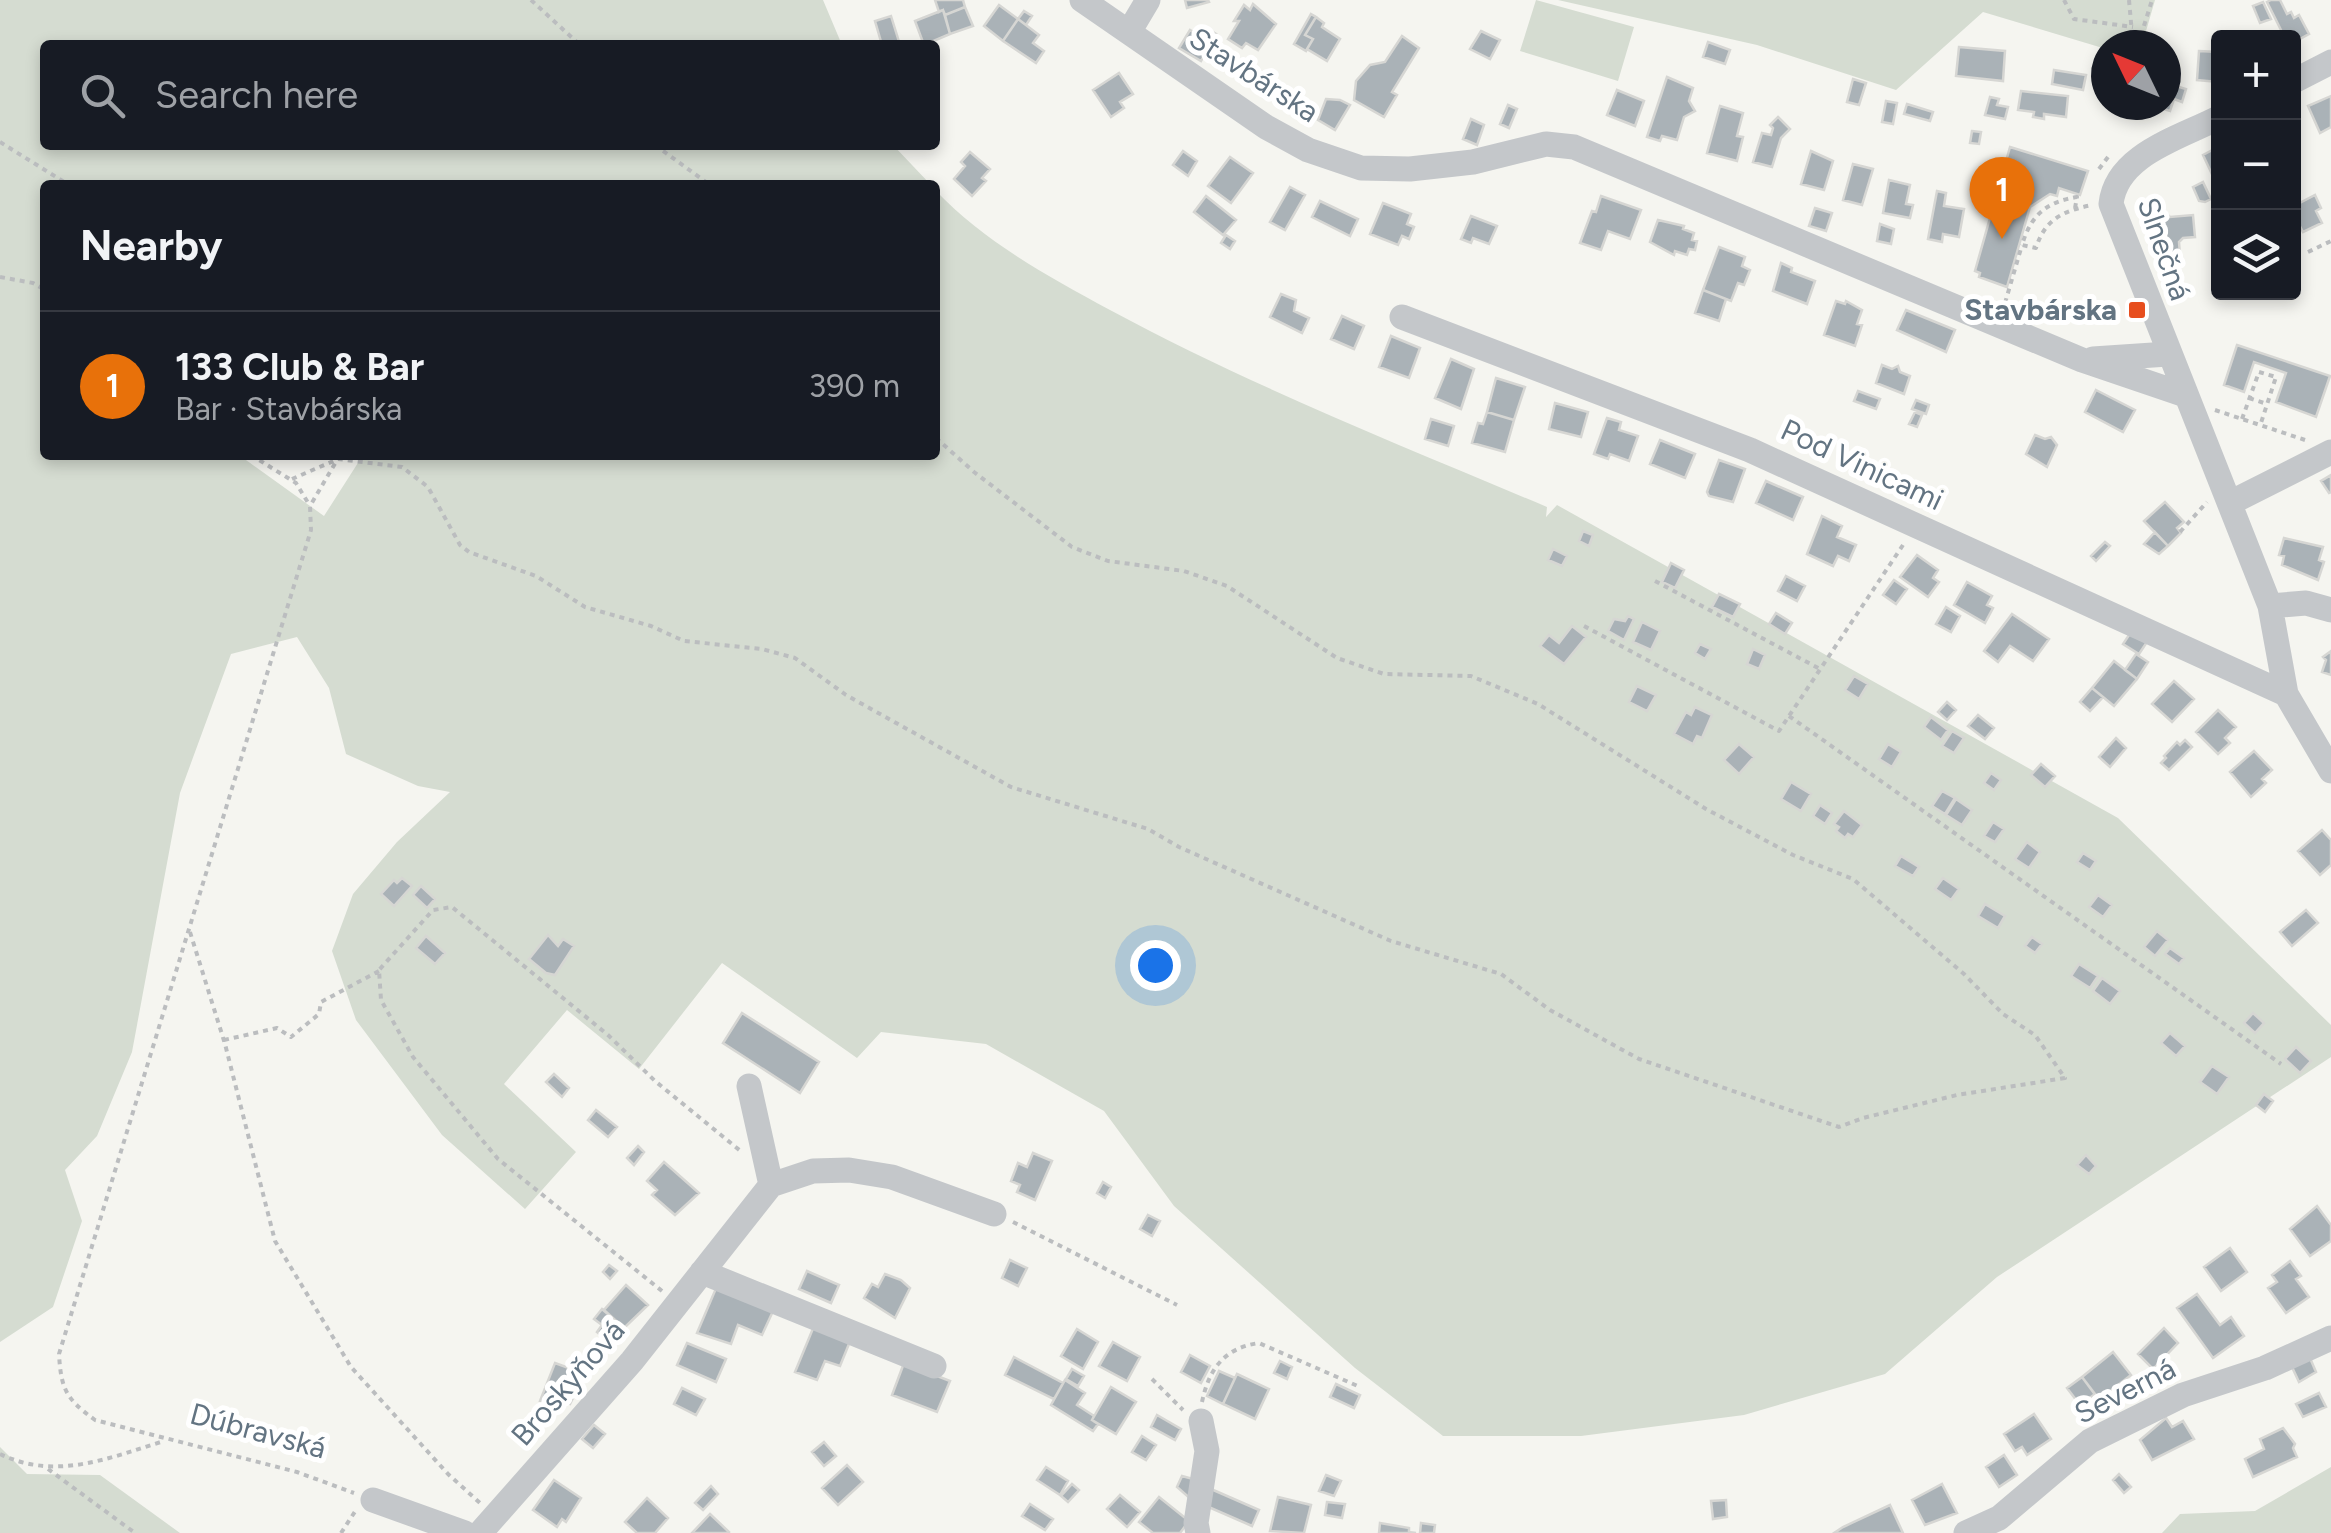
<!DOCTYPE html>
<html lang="en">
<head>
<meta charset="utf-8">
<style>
	body { margin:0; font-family:Figtree,sans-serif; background:#242831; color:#f1f3f6 }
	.controls { position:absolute; right:30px; top:30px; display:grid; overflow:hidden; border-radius:10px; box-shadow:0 5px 15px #0003 }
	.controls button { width:90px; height:90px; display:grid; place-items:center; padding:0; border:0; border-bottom:2px solid #363941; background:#171b24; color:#f1f3f6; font:50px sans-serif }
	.compass { position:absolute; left:2091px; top:30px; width:90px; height:90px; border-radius:50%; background:#171b24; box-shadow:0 5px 15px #0003; rotate:313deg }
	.you { position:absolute; left:1155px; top:965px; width:35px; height:35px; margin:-25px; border:8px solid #fff; border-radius:50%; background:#1a73e8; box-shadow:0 0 0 15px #1a73e833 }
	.badge { display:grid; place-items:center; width:65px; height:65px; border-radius:50%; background:#7c3aed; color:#fff; font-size:32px; font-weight:700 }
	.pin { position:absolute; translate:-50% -82px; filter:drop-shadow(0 2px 5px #0008) }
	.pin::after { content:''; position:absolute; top:52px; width:35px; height:30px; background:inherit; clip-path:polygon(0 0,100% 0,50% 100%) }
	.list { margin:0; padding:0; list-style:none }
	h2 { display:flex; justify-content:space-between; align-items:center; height:130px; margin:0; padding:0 40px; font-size:42px }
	h2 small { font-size:32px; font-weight:400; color:#9ea1a6 }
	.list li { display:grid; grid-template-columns:65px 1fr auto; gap:30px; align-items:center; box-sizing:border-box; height:150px; padding:0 40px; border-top:2px solid #363941 }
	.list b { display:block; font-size:38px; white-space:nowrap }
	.list p { margin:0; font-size:32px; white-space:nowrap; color:#9ea1a6 }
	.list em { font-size:32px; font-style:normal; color:#9ea1a6 }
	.icon { flex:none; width:55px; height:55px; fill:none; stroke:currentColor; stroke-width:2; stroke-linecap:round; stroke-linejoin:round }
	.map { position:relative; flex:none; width:2331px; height:1533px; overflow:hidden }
	.search { position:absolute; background:#171b24; box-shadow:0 5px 15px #0003; left:40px; top:40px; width:900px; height:110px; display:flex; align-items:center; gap:25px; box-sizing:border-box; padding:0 35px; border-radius:10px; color:#9ea1a6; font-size:38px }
	.panel { position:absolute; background:#171b24; box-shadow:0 5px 15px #0003; left:40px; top:180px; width:900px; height:280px; border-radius:10px }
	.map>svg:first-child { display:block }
	.green { fill:#d5dcd1 }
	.building { fill:#aab2b7; stroke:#d6d6d3; stroke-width:2.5 }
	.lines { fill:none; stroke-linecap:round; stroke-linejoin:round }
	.path { stroke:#bbbdbf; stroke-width:4; stroke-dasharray:5 5; stroke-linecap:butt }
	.minor { stroke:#c4c7ca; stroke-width:25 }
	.poi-dot { fill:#e74e1e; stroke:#fff; stroke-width:4 }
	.labels { text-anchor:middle; stroke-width:10; stroke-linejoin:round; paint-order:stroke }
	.street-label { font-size:30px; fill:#637482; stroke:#fff }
	.poi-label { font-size:30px; font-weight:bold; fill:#637482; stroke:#fff; text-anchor:end }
</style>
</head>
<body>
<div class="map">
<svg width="2331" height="1533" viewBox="0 0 2331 1533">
	<rect width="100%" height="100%" fill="#f5f5f0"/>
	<path class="green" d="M 0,0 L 823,0 L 842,45 L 45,45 L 45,145 L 893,145 L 931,185 L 45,185 L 45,455 L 239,455 L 324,516 L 363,455 L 935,455 L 935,190 C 986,243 1046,275 1110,310 C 1251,386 1400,445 1547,507 L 1546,517 L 1557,505 L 2118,818 L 2331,1025 L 2331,1057 L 1997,1277 L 1885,1374 L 1744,1415 L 1581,1436 L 1443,1436 L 1355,1368 L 1174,1206 L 1104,1111 L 986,1044 L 881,1032 L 857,1058 L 722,963 L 639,1069 L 567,1010 L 504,1084 L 576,1152 L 525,1209 L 442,1135 L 356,1020 L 332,951 L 353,894 L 397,842 L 450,792 L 418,786 L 346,754 L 329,688 L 297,637 L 231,654 L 180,793 L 132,1052 L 97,1136 L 65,1170 L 82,1221 L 53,1307 L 0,1342 Z
		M 1536,0 L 1634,27 L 1618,81 L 1520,51 Z
		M 1558,0 L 2155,0 L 2142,45 L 2106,45 L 2106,49 L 1983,12 L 1896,90 L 1757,45 Z
		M 0,1447 L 27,1474 L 100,1475 L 180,1533 L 0,1533 Z
		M 2331,1467 L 2331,1533 L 2162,1533 L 2180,1514 L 2255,1511 Z"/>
	<path class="building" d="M 935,0 L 963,0 L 965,7 L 945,15 L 943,10 L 939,12 Z
		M 1185,0 L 1208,0 L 1209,2 L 1187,8 Z
		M 2271,0 L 2280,0 L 2287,14 L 2291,12 L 2294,18 L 2299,15 L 2309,34 L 2296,41 L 2294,38 L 2285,38 L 2267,2 Z
		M 2263,2 L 2271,19 L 2260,23 L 2253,6 Z
		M 1253,4 L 1276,24 L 1258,50 L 1246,43 L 1242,48 L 1228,39 L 1239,21 L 1234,21 L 1244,5 L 1250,10 Z
		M 999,5 L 1018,19 L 1003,41 L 984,26 Z
		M 965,7 L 973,26 L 950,34 L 945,15 Z
		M 943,10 L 950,34 L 924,45 L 915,21 Z
		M 1024,11 L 1032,16 L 1026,25 L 1018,19 Z
		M 1311,14 L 1316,17 L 1305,35 L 1313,39 L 1306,51 L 1294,44 Z
		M 891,16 L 900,45 L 882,45 L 875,21 Z
		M 1316,17 L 1324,23 L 1322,27 L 1340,39 L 1327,61 L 1307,49 L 1313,39 L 1305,35 Z
		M 1018,19 L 1039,35 L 1033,43 L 1044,51 L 1036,63 L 1003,41 Z
		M 1205,27 L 1216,34 L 1201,61 L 1179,48 L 1190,30 L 1200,36 Z
		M 1481,31 L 1500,40 L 1490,59 L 1470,49 Z
		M 1402,36 L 1419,48 L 1392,92 L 1397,95 L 1384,117 L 1354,100 L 1356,81 L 1370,65 L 1385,62 Z
		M 1708,42 L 1730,50 L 1725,64 L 1703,57 Z
		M 1959,47 L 2005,51 L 2003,81 L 1956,76 Z
		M 2199,51 L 2218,52 L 2218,82 L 2197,80 Z
		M 2054,70 L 2086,75 L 2083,90 L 2052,84 Z
		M 1119,73 L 1133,94 L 1120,102 L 1124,108 L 1111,117 L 1093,90 Z
		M 1667,77 L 1693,88 L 1689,101 L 1695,111 L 1684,117 L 1677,140 L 1662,136 L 1660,141 L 1647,137 Z
		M 1853,79 L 1866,83 L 1859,105 L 1847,102 Z
		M 2166,83 L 2186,89 L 2182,102 L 2174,99 L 2170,111 L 2151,105 L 2166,105 Z
		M 1617,90 L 1644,101 L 1635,126 L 1607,115 Z
		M 2021,91 L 2068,96 L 2066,117 L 2044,114 L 2044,119 L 2033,117 L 2034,112 L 2018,110 Z
		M 2331,96 L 2331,127 L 2320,133 L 2308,106 Z
		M 1990,97 L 1999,99 L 1997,105 L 2008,107 L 2005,119 L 1985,115 Z
		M 1326,99 L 1340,100 L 1350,105 L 1335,130 L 1318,120 Z
		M 1886,101 L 1897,103 L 1893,124 L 1882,122 Z
		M 1907,104 L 1933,112 L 1930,121 L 1904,114 Z
		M 1508,105 L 1517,109 L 1509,128 L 1500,124 Z
		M 1720,106 L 1743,113 L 1737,136 L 1743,137 L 1737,161 L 1707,153 Z
		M 1778,117 L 1790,129 L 1781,138 L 1772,167 L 1753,162 L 1762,133 L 1771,135 L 1773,128 L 1770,125 Z
		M 1471,119 L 1484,125 L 1477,145 L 1463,139 Z
		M 1972,131 L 1981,132 L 1979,144 L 1970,143 Z
		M 2010,147 L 2088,171 L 2080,195 L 2059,188 L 2057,196 L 2050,194 L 2030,207 L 2007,287 L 1979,277 L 1980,273 L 1975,271 Z
		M 2218,147 L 2218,187 L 2203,155 Z
		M 1183,151 L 1197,161 L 1188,176 L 1173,165 Z
		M 1811,151 L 1833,161 L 1824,190 L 1801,184 Z
		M 970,152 L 990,169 L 982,178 L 986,181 L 972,196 L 954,179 L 965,166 L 961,162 Z
		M 1230,157 L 1253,173 L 1231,203 L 1208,186 Z
		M 1853,164 L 1873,169 L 1862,205 L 1843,200 Z
		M 1889,180 L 1910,185 L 1906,204 L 1913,205 L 1910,218 L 1883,213 Z
		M 2203,182 L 2211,199 L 2205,202 L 2199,201 L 2193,187 Z
		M 1290,187 L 1305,195 L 1285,230 L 1270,222 Z
		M 1937,191 L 1946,193 L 1944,206 L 1964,209 L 1959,237 L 1943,234 L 1942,242 L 1928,239 Z
		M 2315,195 L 2321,208 L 2316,211 L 2322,223 L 2303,232 L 2294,215 L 2294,206 Z
		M 1206,196 L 1236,220 L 1223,235 L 1194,212 Z
		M 1601,196 L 1641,210 L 1630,239 L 1608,231 L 1601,250 L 1580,243 L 1592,211 L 1596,212 Z
		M 1320,201 L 1358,219 L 1350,236 L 1312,217 Z
		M 1383,203 L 1411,214 L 1407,224 L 1414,227 L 1409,239 L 1402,236 L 1398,245 L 1370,234 Z
		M 1815,208 L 1832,213 L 1826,231 L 1809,226 Z
		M 2160,208 L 2170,217 L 2193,215 L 2195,237 L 2183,238 L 2179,242 L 2180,255 L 2159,256 L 2157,234 L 2146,225 Z
		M 1471,216 L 1497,226 L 1489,244 L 1473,238 L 1471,243 L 1461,239 Z
		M 1658,220 L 1684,226 L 1683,229 L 1694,233 L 1692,240 L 1697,241 L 1695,250 L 1689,249 L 1687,255 L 1675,251 L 1674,255 L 1650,242 Z
		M 1880,224 L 1894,229 L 1891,244 L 1877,241 Z
		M 1226,235 L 1235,241 L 1230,249 L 1221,243 Z
		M 1719,247 L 1745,257 L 1742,266 L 1750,270 L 1744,285 L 1738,283 L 1731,301 L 1703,290 Z
		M 1781,263 L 1792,268 L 1791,272 L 1815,281 L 1807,304 L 1773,291 Z
		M 1703,290 L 1726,299 L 1719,321 L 1695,313 Z
		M 1281,294 L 1296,300 L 1294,311 L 1309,318 L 1302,333 L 1270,317 Z
		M 1836,301 L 1845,304 L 1846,301 L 1862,310 L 1857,324 L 1862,325 L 1855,346 L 1824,335 Z
		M 1906,310 L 1955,330 L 1946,352 L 1897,330 Z
		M 1342,316 L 1364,326 L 1354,349 L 1331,339 Z
		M 1391,336 L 1420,348 L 1409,378 L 1379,367 Z
		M 2237,345 L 2330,376 L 2316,417 L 2276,402 L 2286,373 L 2254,362 L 2244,392 L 2224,385 Z
		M 1451,359 L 1474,369 L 1461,409 L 1435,398 Z
		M 1882,365 L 1892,369 L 1898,366 L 1900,372 L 1910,376 L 1904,394 L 1876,383 Z
		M 1496,378 L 1525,387 L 1514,420 L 1487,412 Z
		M 2096,390 L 2135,410 L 2123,432 L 2085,412 Z
		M 1858,391 L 1880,399 L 1876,409 L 1854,401 Z
		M 1916,400 L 1929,405 L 1926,414 L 1912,409 Z
		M 1555,403 L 1588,412 L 1581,437 L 1549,429 Z
		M 1487,412 L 1514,420 L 1505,452 L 1472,443 L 1478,423 L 1483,424 Z
		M 1915,412 L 1922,415 L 1917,427 L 1909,424 Z
		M 1607,418 L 1621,422 L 1619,430 L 1638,436 L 1629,461 L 1610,454 L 1608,459 L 1594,454 Z
		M 1431,419 L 1454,426 L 1448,446 L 1425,439 Z
		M 2035,435 L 2045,439 L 2051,437 L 2057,445 L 2047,467 L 2026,454 Z
		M 1660,440 L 1695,454 L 1685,478 L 1650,464 Z
		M 1719,460 L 1745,469 L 1733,502 L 1709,496 L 1707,492 Z
		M 2331,475 L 2331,492 L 2329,493 L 2321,481 Z
		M 1766,481 L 1803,497 L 1793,520 L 1756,503 Z
		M 2165,502 L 2184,522 L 2177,528 L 2181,533 L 2168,546 L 2144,521 Z
		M 1822,516 L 1842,526 L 1837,537 L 1856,545 L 1849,561 L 1838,556 L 1833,566 L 1807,554 Z
		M 1583,531 L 1593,535 L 1589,546 L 1579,541 Z
		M 2155,532 L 2168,546 L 2159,554 L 2144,544 Z
		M 2284,538 L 2323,547 L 2319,560 L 2324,562 L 2318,580 L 2282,565 L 2284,556 L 2279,555 Z
		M 2105,542 L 2110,546 L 2096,561 L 2091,556 Z
		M 1553,549 L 1567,556 L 1562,566 L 1548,560 Z
		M 1917,555 L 1938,570 L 1933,578 L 1939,582 L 1928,597 L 1900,577 Z
		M 1671,563 L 1684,570 L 1675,588 L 1662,582 Z
		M 1786,576 L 1805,586 L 1797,601 L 1778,591 Z
		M 1894,580 L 1907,589 L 1896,604 L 1883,595 Z
		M 1967,582 L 1992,596 L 1987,605 L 1993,608 L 1985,623 L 1954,605 Z
		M 1719,594 L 1740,604 L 1733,617 L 1712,607 Z
		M 1946,607 L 1960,616 L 1951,632 L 1936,624 Z
		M 1776,613 L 1792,623 L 1785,634 L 1769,624 Z
		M 2012,614 L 2049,639 L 2033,661 L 2010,646 L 1998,662 L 1984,651 Z
		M 1628,616 L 1634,619 L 1624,640 L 1608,631 L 1614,619 L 1625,621 Z
		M 1642,622 L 1660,631 L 1651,650 L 1633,642 Z
		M 1572,626 L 1586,637 L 1564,664 L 1540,646 L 1549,635 L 1559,643 Z
		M 2131,632 L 2147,642 L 2139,654 L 2123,644 Z
		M 1700,644 L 1711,649 L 1705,659 L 1695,653 Z
		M 1753,649 L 1765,655 L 1759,669 L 1747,664 Z
		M 2331,651 L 2331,675 L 2322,672 L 2326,660 L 2323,657 Z
		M 2136,654 L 2148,662 L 2137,679 L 2125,670 Z
		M 2114,661 L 2137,679 L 2114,706 L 2092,688 Z
		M 1854,676 L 1868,684 L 1859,699 L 1845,690 Z
		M 2174,681 L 2194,699 L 2172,722 L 2152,704 Z
		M 1637,686 L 1656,695 L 1647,711 L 1629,702 Z
		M 2092,688 L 2103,697 L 2090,711 L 2080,702 Z
		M 1947,702 L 1956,710 L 1947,720 L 1938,712 Z
		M 1695,707 L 1712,715 L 1702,738 L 1697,736 L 1693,744 L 1674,734 L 1686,712 L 1691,715 Z
		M 2218,710 L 2236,727 L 2225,738 L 2230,743 L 2218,754 L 2196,732 Z
		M 1978,715 L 1994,728 L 1985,739 L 1968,726 Z
		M 1931,717 L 1948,730 L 1941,740 L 1924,727 Z
		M 1952,731 L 1964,738 L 1954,753 L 1942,746 Z
		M 2116,738 L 2126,748 L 2110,767 L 2099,757 Z
		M 2185,740 L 2192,747 L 2169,770 L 2161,763 L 2166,758 L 2164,756 L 2177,742 L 2180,745 Z
		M 1739,744 L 1754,757 L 1739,774 L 1724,760 Z
		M 1888,744 L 1901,752 L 1892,767 L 1879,759 Z
		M 2254,751 L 2272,770 L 2262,779 L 2266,783 L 2251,797 L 2230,772 Z
		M 2041,764 L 2055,776 L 2045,787 L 2031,775 Z
		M 1991,773 L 2001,780 L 1994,790 L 1984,783 Z
		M 1791,782 L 1811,794 L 1801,811 L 1781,799 Z
		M 1942,791 L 1955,798 L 1945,814 L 1932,806 Z
		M 1956,799 L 1972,810 L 1962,825 L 1946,815 Z
		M 1820,805 L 1832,813 L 1825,824 L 1813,816 Z
		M 1844,811 L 1862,825 L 1853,837 L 1848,834 L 1845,838 L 1836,831 L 1839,827 L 1834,824 Z
		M 1993,822 L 2004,829 L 1995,842 L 1984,836 Z
		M 2322,830 L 2331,840 L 2331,865 L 2320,875 L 2298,851 Z
		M 2027,842 L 2040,852 L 2029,868 L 2015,859 Z
		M 2083,853 L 2096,861 L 2090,870 L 2077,862 Z
		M 1901,856 L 1919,867 L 1913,876 L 1895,866 Z
		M 402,878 L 412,886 L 394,906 L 381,894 L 394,880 L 397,883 Z
		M 1943,878 L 1959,889 L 1951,900 L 1935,889 Z
		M 421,886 L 435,899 L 427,908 L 413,895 Z
		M 2098,895 L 2112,905 L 2103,917 L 2089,907 Z
		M 1985,904 L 2005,916 L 1998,928 L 1978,916 Z
		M 2306,910 L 2318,923 L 2292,946 L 2280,932 Z
		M 2157,931 L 2168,940 L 2155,956 L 2144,947 Z
		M 548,935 L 558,946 L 563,939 L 574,946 L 555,975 L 546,973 L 529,959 Z
		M 426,936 L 445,953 L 435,964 L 416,948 Z
		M 2032,937 L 2042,944 L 2035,953 L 2025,946 Z
		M 2170,948 L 2184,958 L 2179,964 L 2165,954 Z
		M 2079,964 L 2098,976 L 2090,988 L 2071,976 Z
		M 2102,978 L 2120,991 L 2110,1004 L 2093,991 Z
		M 742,1013 L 819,1062 L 800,1093 L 723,1043 Z
		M 2253,1013 L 2264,1023 L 2255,1033 L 2244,1023 Z
		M 2170,1033 L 2185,1046 L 2176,1056 L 2161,1043 Z
		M 2296,1047 L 2311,1061 L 2300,1073 L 2285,1059 Z
		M 2212,1066 L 2229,1077 L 2217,1094 L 2200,1082 Z
		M 554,1074 L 569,1088 L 562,1097 L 546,1082 Z
		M 2264,1094 L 2273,1101 L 2265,1112 L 2256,1105 Z
		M 596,1110 L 617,1127 L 608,1137 L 588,1120 Z
		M 638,1146 L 644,1152 L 634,1165 L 627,1158 Z
		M 1033,1153 L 1052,1161 L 1035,1200 L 1017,1192 L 1020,1185 L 1011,1181 L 1018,1163 L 1027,1167 Z
		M 2086,1155 L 2096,1166 L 2089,1174 L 2077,1165 Z
		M 664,1162 L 699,1193 L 675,1215 L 652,1195 L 657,1190 L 647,1181 Z
		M 1103,1182 L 1111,1187 L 1105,1198 L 1097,1193 Z
		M 2317,1206 L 2331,1225 L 2331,1241 L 2310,1256 L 2290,1229 Z
		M 1148,1215 L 1160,1221 L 1152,1236 L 1140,1229 Z
		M 2230,1248 L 2247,1272 L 2221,1291 L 2204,1267 Z
		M 1010,1260 L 1027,1268 L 1018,1286 L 1002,1278 Z
		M 2290,1261 L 2301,1276 L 2296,1279 L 2309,1297 L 2286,1313 L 2268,1288 L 2277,1282 L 2272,1275 Z
		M 609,1265 L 617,1271 L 610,1279 L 603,1272 Z
		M 807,1271 L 839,1285 L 831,1303 L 799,1289 Z
		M 885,1274 L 901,1280 L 910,1288 L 895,1318 L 864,1298 L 872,1284 L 878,1287 Z
		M 626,1285 L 648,1305 L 624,1328 L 604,1310 Z
		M 717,1286 L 774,1309 L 762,1335 L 738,1325 L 731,1344 L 697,1333 Z
		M 2197,1294 L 2220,1325 L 2231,1317 L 2244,1336 L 2213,1358 L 2177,1308 Z
		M 602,1309 L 624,1328 L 610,1343 L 597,1332 L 602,1325 L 594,1319 Z
		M 814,1326 L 851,1339 L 840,1366 L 825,1361 L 817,1380 L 795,1372 Z
		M 2164,1328 L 2178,1343 L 2153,1369 L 2138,1354 Z
		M 1077,1329 L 1098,1342 L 1083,1369 L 1061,1356 Z
		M 1113,1342 L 1140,1357 L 1127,1381 L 1099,1366 Z
		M 687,1343 L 726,1359 L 716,1382 L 677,1365 Z
		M 2113,1352 L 2131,1375 L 2099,1400 L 2082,1377 Z
		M 1190,1355 L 1210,1366 L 1201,1383 L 1181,1372 Z
		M 1014,1357 L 1063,1383 L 1054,1399 L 1005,1375 Z
		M 2310,1358 L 2316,1372 L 2299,1382 L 2292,1367 Z
		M 1280,1361 L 1292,1367 L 1287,1379 L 1274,1373 Z
		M 555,1363 L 585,1374 L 570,1404 L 555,1399 L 552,1405 L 540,1401 Z
		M 904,1363 L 950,1381 L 937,1412 L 892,1395 Z
		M 1072,1369 L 1084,1376 L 1078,1386 L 1066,1379 Z
		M 1219,1371 L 1235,1378 L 1223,1404 L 1207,1396 Z
		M 1237,1374 L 1269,1389 L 1255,1419 L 1223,1404 Z
		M 2082,1377 L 2095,1394 L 2080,1405 L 2067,1388 Z
		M 1065,1380 L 1085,1393 L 1077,1405 L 1094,1416 L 1092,1420 L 1098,1424 L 1093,1431 L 1051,1405 Z
		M 1336,1384 L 1360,1395 L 1354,1408 L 1330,1397 Z
		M 1111,1387 L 1136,1402 L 1116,1434 L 1092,1420 Z
		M 682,1388 L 705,1399 L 696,1415 L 674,1404 Z
		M 2319,1393 L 2326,1407 L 2303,1417 L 2296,1404 Z
		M 2034,1414 L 2051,1439 L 2027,1455 L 2022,1447 L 2015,1451 L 2004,1434 Z
		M 1157,1415 L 1181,1429 L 1175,1440 L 1151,1427 Z
		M 2166,1418 L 2172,1427 L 2183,1421 L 2194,1439 L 2152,1460 L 2140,1440 Z
		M 594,1425 L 605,1434 L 593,1448 L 582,1439 Z
		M 2283,1428 L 2295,1444 L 2293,1448 L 2297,1457 L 2253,1477 L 2245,1459 L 2264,1449 L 2260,1439 Z
		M 1142,1436 L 1156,1445 L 1146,1460 L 1132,1452 Z
		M 824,1442 L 836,1456 L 824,1466 L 812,1452 Z
		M 2004,1455 L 2017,1475 L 1999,1487 L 1986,1467 Z
		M 847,1465 L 863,1482 L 838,1505 L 822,1488 Z
		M 1046,1467 L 1068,1481 L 1060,1495 L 1037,1480 Z
		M 2119,1474 L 2131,1487 L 2124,1493 L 2113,1480 Z
		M 1326,1475 L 1341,1481 L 1334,1496 L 1319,1491 Z
		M 1182,1476 L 1193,1479 L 1193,1501 L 1177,1487 Z
		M 554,1480 L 581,1498 L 566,1522 L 562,1519 L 557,1527 L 533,1510 Z
		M 1072,1484 L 1079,1490 L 1068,1502 L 1061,1496 Z
		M 1942,1484 L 1957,1513 L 1925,1525 L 1912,1500 Z
		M 711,1486 L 718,1494 L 703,1510 L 695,1503 Z
		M 1211,1489 L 1259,1510 L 1252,1526 L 1204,1505 Z
		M 1120,1495 L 1140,1512 L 1127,1527 L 1107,1509 Z
		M 1159,1497 L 1189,1521 L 1180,1533 L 1153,1533 L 1139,1522 Z
		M 1278,1497 L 1311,1505 L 1304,1533 L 1270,1531 Z
		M 647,1498 L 668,1518 L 655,1533 L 637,1533 L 625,1522 Z
		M 1726,1500 L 1727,1517 L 1713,1519 L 1711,1501 Z
		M 1327,1502 L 1345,1504 L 1342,1518 L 1325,1515 Z
		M 1030,1504 L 1053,1519 L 1045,1530 L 1022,1516 Z
		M 1890,1505 L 1903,1533 L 1834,1533 L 1843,1527 Z
		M 710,1514 L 729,1532 L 728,1533 L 692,1533 Z
		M 1380,1523 L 1409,1528 L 1409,1532 L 1416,1533 L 1379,1533 Z
		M 1421,1523 L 1435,1525 L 1434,1533 L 1420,1533 Z"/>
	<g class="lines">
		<path class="path" d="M 531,0 L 580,45
			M 2064,0 L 2074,19 L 2133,27
			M 2129,0 L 2133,45
			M 2138,45 L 2152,0
			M 2119,108 L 2120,105
			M 0,142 L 69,185
			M 655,145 L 710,185
			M 2099,169 L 2111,153
			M 2075,208 L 2077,197 C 2046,202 2031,215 2022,245 L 2036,248 C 2045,219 2063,211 2092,205
			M 2308,252 L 2331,241
			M 0,277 L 33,283 L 45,290
			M 2005,303 L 2022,245
			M 2249,398 L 2267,404
			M 2215,410 L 2305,440
			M 2242,419 L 2259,372 L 2276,377 L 2260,426
			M 251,455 L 296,483 L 310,506
			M 340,455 L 310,506 L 311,530 L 59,1354 C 61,1389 66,1399 95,1420 L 297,1472 L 354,1493
			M 292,479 L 338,459 L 402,467 L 428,487 L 460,545 L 469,552 L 536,576 L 585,607 L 651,626 L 684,641 L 762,649 L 795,658 L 846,695 L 1011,787 L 1148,829 L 1179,847 L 1391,941 L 1501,974 L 1550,1010 L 1639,1059 L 1839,1127 L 1863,1118 L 1957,1095 L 2065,1078 L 2035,1035 L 2003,1014 L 1964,974 L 1853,879 L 1793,855 L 1706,809 L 1538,704 L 1471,676 L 1384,674 L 1337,658 L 1227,586 L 1184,571 L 1108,561 L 1072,547 L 974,472 L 935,437
			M 2180,532 L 2207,502
			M 1655,581 L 1820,669
			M 1584,626 L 1779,731 L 1905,542
			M 1789,716 L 2281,1064
			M 190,932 L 225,1044 L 275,1241 L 351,1367 L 448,1474 L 480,1503
			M 224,1040 L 277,1028 L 291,1037 L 319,1014 L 321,1002 L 379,971
			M 1013,1222 L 1177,1305
			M 662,1291 L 498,1159 L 413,1057 L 381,1000 L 379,970 L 433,910 L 452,907 L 608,1035 L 655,1081 L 743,1153
			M 1152,1379 L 1183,1410
			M 1202,1402 C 1209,1369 1224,1348 1259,1343 L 1360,1387
			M 0,1454 C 56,1481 109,1458 164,1441
			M 48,1469 L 135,1533
			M 341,1533 L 356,1510"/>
		<path class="minor" d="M 1082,0 L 1266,127 L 1308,150 L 1361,168 L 1410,169 L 1473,162 L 1546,144 L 1574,147 L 2082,360 L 2185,395
			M 1129,32 L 1148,0
			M 2294,81 L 2331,62
			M 2218,118 C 2179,138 2116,155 2111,204 L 2270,606 L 2286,694 L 2331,771
			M 1402,317 L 1750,450 L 2286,694
			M 2093,359 L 2168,354
			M 2230,503 L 2331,452
			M 2270,606 L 2306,603 L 2331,610
			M 749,1086 L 771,1185
			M 702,1272 L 934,1366
			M 373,1500 L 465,1533
			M 480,1533 L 632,1361 L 771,1185 L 813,1171 L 849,1170 L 892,1177 L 994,1214
			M 1198,1533 L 1196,1523 L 1207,1451 L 1201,1421
			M 1966,1533 L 1999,1518 L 2090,1441 L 2183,1395 L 2265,1368 L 2331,1338"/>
	</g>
	<rect class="poi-dot" x="2127" y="300" width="20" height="20" rx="5"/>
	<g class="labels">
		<g class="street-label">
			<text transform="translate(1254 75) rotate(33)" y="10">Stavbárska</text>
			<text transform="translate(2164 249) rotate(71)" y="10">Slnečná</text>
			<text transform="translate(1862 465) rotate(25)" y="10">Pod Vinicami</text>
			<text transform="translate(568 1383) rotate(-49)" y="10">Broskyňová</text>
			<text transform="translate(2125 1391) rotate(-27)" y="10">Severná</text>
			<text transform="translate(258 1431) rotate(15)" y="10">Dúbravská</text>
		</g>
		<g class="poi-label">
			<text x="2117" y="320">Stavbárska</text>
		</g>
	</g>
</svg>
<div class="controls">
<button>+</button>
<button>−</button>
<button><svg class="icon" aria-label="layers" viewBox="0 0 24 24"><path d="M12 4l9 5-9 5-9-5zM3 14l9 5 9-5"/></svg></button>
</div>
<svg class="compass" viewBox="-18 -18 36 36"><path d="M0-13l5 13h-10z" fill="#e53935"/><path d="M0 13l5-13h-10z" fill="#9ea1a6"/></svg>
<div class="you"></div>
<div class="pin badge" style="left:2002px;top:239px;background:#e8710a">1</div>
<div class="search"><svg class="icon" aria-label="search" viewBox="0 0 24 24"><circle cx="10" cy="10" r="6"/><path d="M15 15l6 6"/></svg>Search here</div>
<section class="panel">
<h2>Nearby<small></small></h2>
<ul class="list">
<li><span class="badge" style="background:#e8710a">1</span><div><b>133 Club &amp; Bar</b><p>Bar · Stavbárska</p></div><em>390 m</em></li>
</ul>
</section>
</div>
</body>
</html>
